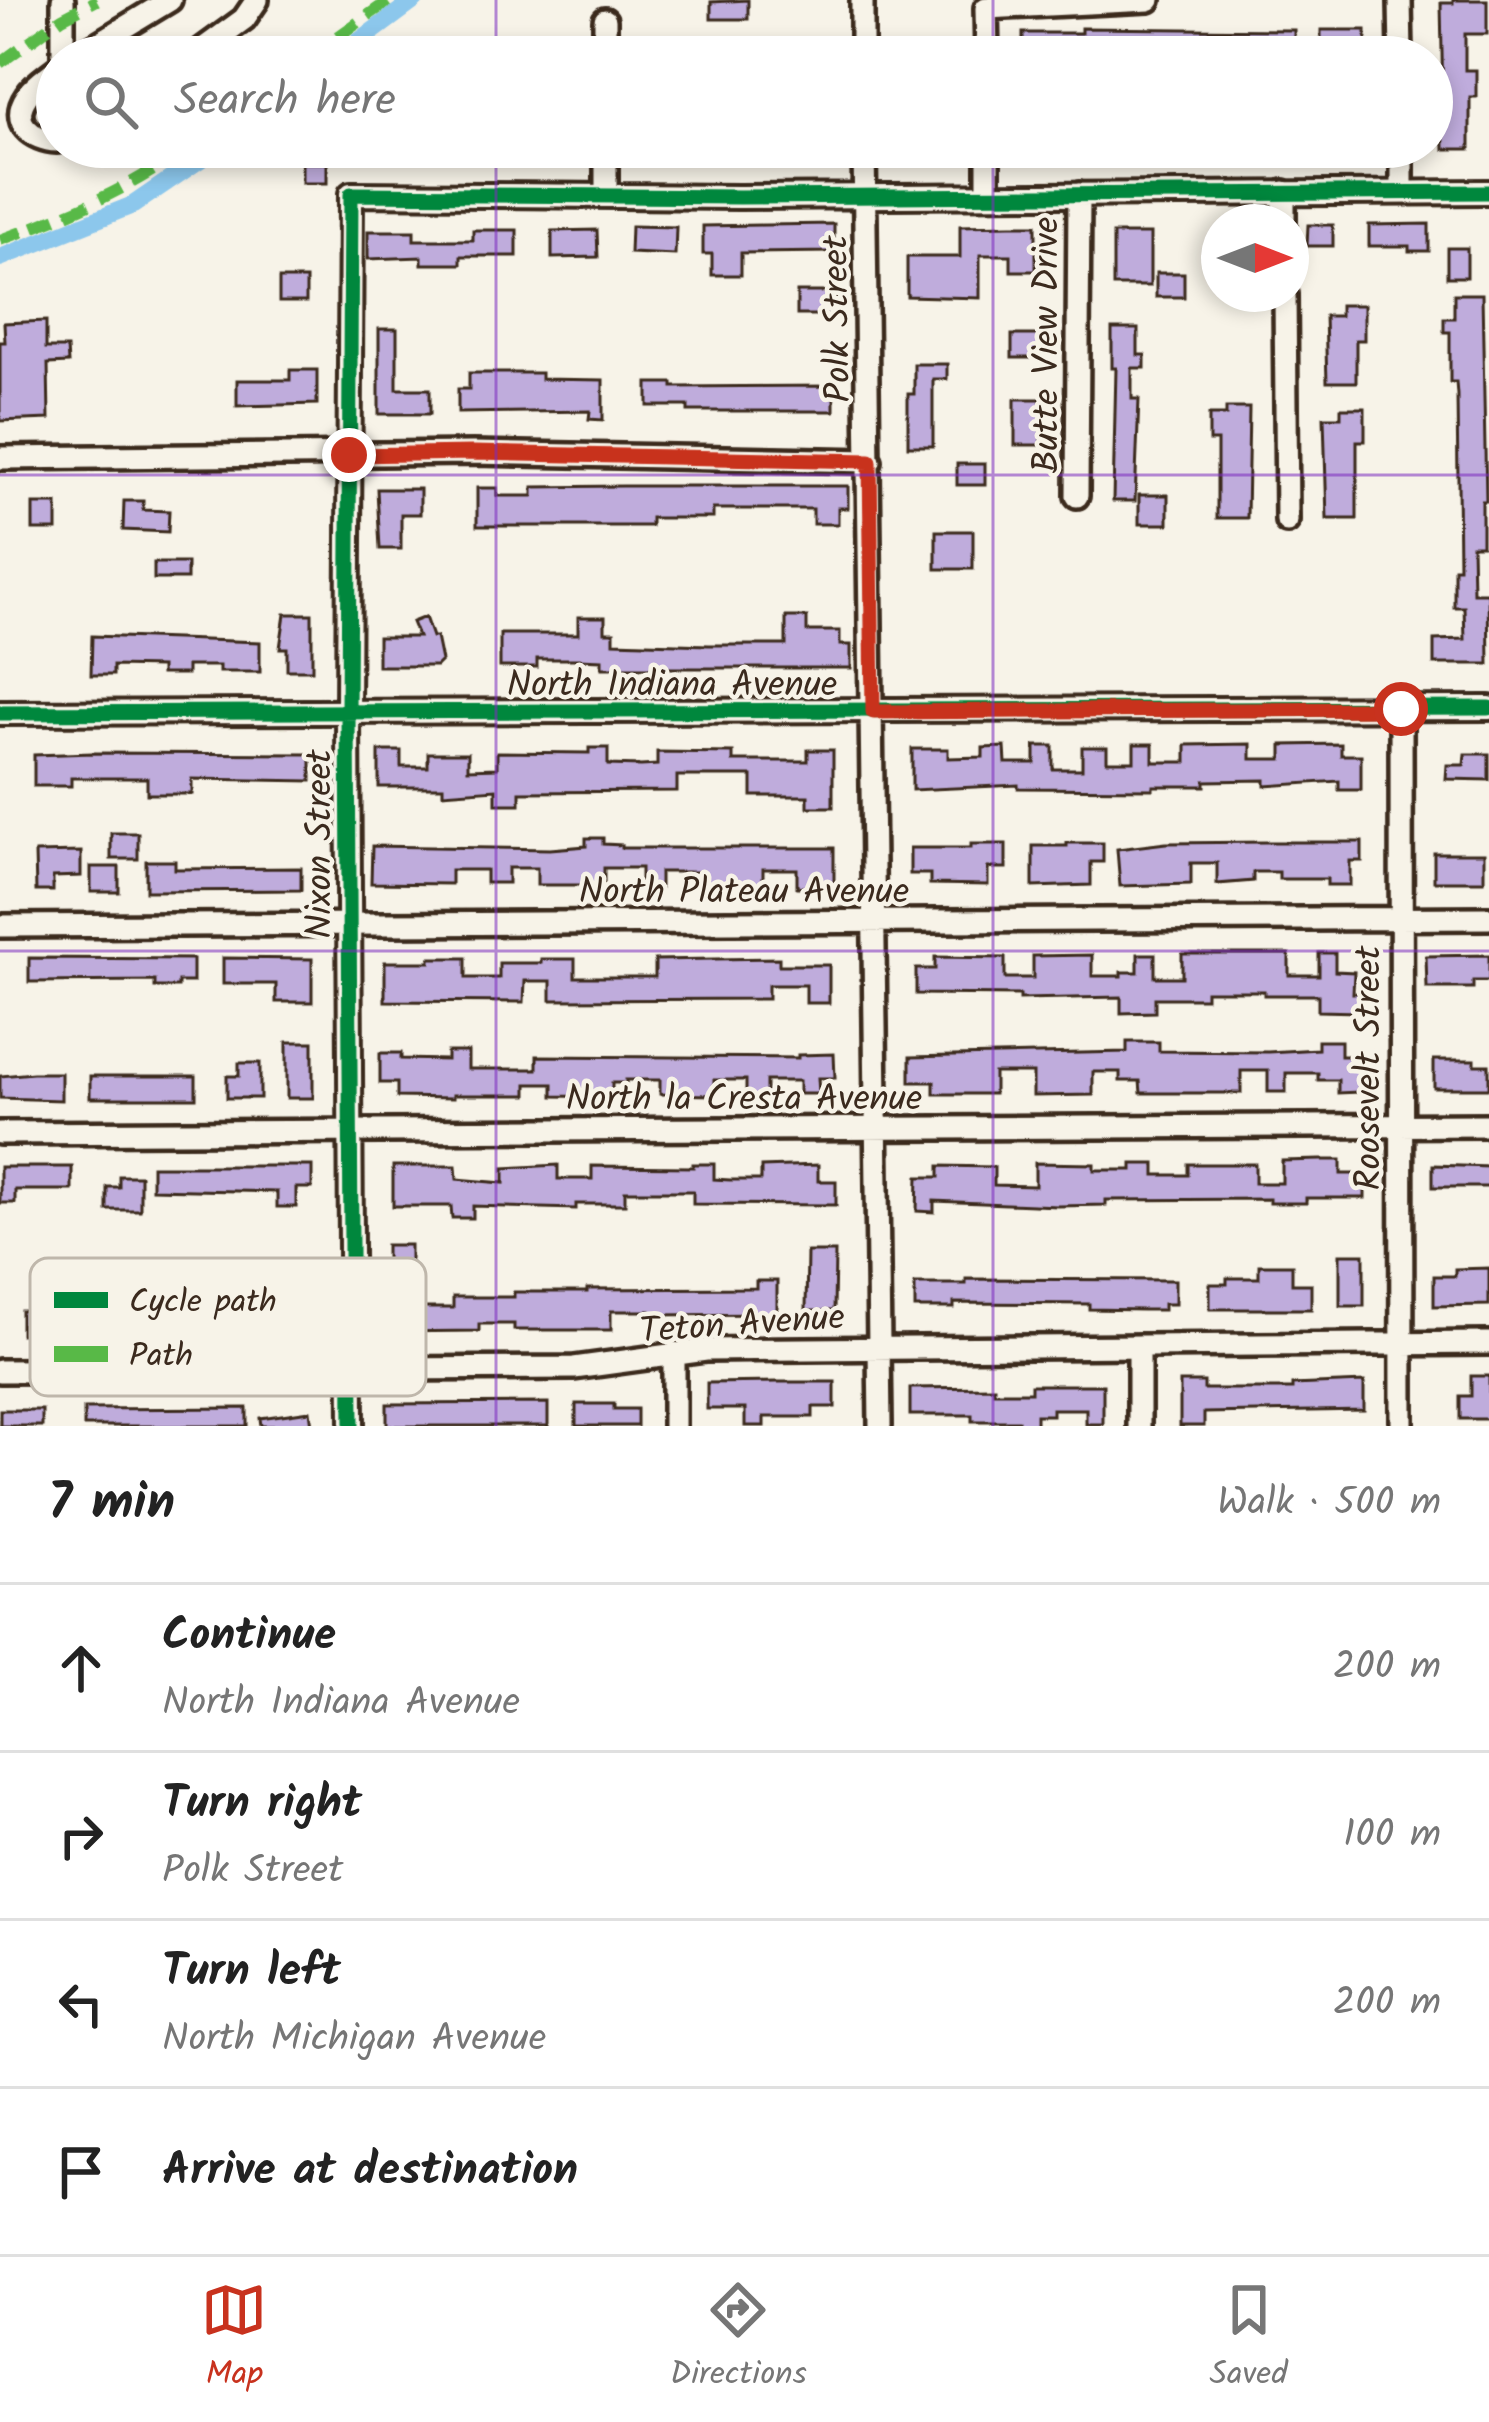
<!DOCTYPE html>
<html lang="en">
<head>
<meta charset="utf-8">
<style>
	body { margin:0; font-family:Kalam,sans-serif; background:#f2f2f2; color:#222 }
	.compass { position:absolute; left:1201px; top:204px; width:108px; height:108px; border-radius:50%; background:#fff; box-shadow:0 6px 18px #0003; rotate:90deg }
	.stop { position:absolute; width:36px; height:36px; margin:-27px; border:9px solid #c8321e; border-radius:50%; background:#fff }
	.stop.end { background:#c8321e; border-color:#fff; box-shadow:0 3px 12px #0008 }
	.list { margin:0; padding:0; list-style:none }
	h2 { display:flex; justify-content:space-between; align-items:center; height:156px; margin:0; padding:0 48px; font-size:51px }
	h2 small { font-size:39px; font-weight:400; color:#767676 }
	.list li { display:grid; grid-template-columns:78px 1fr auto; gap:36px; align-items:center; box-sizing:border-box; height:168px; padding:0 48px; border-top:3px solid #e0e0e0 }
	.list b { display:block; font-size:45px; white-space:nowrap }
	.list p { margin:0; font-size:39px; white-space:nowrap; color:#767676 }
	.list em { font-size:39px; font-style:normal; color:#767676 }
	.icon { flex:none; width:66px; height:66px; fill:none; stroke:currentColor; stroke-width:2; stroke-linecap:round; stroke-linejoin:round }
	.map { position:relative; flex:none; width:1489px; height:1426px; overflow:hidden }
	.search { position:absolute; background:#fff; box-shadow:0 6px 18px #0003; left:36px; right:36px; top:36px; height:132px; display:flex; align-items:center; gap:30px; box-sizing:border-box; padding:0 42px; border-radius:66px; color:#767676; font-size:45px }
	.sheet { height:828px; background:#fff }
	nav { display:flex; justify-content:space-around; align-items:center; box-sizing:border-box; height:168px; border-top:3px solid #e0e0e0; background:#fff; font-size:33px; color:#767676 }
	nav a { display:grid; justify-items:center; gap:6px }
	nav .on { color:#c8321e }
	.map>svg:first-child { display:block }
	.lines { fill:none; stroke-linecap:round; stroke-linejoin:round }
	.canal { stroke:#8cc7ec; stroke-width:18 }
	.building { fill:#bfacdc; stroke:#3b2a1e; stroke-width:3 }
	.minor-casing { stroke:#3b2a1e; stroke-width:30 }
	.minor { stroke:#f7f3e8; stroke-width:21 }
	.quiet { stroke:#58b947; stroke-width:12; stroke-dasharray:24 12; stroke-linecap:butt }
	.cycleway-casing { stroke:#f7f3e8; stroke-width:22 }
	.cycleway { stroke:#00873e; stroke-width:15 }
	.route { stroke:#c8321e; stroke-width:15 }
	.grid { fill:none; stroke:#7b2cbf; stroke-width:3; stroke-opacity:0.55 }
	.labels { text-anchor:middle; stroke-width:9; stroke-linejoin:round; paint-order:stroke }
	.street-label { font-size:36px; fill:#3b2a1e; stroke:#f7f3e8 }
	.key { fill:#f7f3e8; stroke:#bfb7ab; stroke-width:3 }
	.key-label { font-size:33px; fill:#3b2a1e }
</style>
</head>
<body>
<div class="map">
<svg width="1489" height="1426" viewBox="0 0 1489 1426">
	<rect width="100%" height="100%" fill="#f7f3e8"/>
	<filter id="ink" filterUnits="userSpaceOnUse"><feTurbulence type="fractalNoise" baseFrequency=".00833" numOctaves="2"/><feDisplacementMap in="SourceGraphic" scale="24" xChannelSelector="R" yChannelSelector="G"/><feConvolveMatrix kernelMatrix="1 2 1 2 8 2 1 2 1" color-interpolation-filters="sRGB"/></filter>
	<g filter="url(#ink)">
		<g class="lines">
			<path class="canal" d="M 338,57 L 415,0
				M 0,258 L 133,205 L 218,147"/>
		</g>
		<path class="building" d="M 748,0 L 748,19 L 711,19 L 711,2 Z
			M 1453,0 L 1487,0 L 1487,34 L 1465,34 L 1465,70 L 1476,70 L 1476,97 L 1470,97 L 1470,149 L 1444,149 L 1441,3 L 1453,3 Z
			M 1081,28 L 1294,30 L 1294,41 L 1321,41 L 1321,30 L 1366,30 L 1366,46 L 1355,46 L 1355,55 L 1309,57 L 1023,57 L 1023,33 L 1081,33 Z
			M 572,38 L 573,51 L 560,51 L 560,57 L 535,57 L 535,52 L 527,52 L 526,39 Z
			M 302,163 L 327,163 L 327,183 L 302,183 Z
			M 834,224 L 834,252 L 741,253 L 741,275 L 712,275 L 712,254 L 703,254 L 703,226 Z
			M 1429,224 L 1429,251 L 1409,251 L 1409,246 L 1369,246 L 1369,225 Z
			M 1011,225 L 1036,225 L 1036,271 L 1011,271 L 1011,255 L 980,255 L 980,298 L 907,296 L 907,257 L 960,257 L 960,226 Z
			M 1308,225 L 1333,225 L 1333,246 L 1307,246 Z
			M 631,226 L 676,227 L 675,255 L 630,253 Z
			M 473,230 L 517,230 L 517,256 L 461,256 L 461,264 L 422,264 L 422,257 L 368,259 L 368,231 L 414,231 L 414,240 L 473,240 Z
			M 597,230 L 598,257 L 552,258 L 552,231 Z
			M 1113,234 L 1150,234 L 1150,286 L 1113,286 Z
			M 1447,248 L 1467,248 L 1467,277 L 1447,277 Z
			M 1156,273 L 1184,273 L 1184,297 L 1156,297 Z
			M 279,279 L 306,279 L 306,302 L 279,302 Z
			M 797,292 L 836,292 L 836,315 L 797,315 Z
			M 1454,294 L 1482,294 L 1486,501 L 1482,501 L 1482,545 L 1472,545 L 1473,593 L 1488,593 L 1489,664 L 1434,664 L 1434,640 L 1465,639 L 1464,607 L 1454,607 L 1454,568 L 1459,568 L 1457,395 L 1456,382 L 1450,382 L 1450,332 L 1444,332 L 1444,318 L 1454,318 Z
			M 1340,305 L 1364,305 L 1364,340 L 1356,340 L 1356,382 L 1327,382 L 1325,316 L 1340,316 Z
			M 46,321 L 46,348 L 67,348 L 68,363 L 48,364 L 49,419 L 0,421 L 0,342 L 5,342 L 4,323 Z
			M 379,329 L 397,329 L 397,389 L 430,389 L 430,414 L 379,414 Z
			M 1112,329 L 1138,329 L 1138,355 L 1145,355 L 1145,368 L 1132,368 L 1132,399 L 1139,399 L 1135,501 L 1113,501 L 1116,368 L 1112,368 Z
			M 1012,335 L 1040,335 L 1040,358 L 1012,358 Z
			M 914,364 L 947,364 L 947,379 L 933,379 L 933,446 L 908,446 L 908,394 L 914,394 Z
			M 290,370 L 317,370 L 317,404 L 237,406 L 237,380 L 290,380 Z
			M 469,373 L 541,373 L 541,379 L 603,380 L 603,420 L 589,419 L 590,411 L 458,413 L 458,389 L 469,389 Z
			M 648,383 L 673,383 L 673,387 L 834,386 L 834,411 L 688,411 L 688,406 L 648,406 Z
			M 1015,399 L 1041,399 L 1041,445 L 1015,445 Z
			M 1226,408 L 1249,408 L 1247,518 L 1217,518 L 1217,441 L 1209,441 L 1209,415 L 1226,415 Z
			M 1341,408 L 1365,408 L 1365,441 L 1357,441 L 1357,519 L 1327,519 L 1324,417 L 1341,417 Z
			M 957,464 L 985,464 L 985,485 L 957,485 Z
			M 623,486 L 848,486 L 848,508 L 838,508 L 838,524 L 813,524 L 813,509 L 713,509 L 713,518 L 651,518 L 651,526 L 477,526 L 477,488 L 497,488 L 497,496 L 533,496 L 533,487 Z
			M 377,489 L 420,489 L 420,514 L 401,514 L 401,549 L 380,549 Z
			M 1139,495 L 1168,495 L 1168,524 L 1139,524 Z
			M 124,501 L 143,501 L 143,510 L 169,511 L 168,532 L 123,530 Z
			M 33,504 L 57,504 L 57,530 L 33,530 Z
			M 936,531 L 973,531 L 973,569 L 936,569 Z
			M 154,563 L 187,563 L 187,579 L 154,579 Z
			M 285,614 L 312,614 L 312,670 L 287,670 L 287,648 L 280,648 Z
			M 425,617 L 432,637 L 436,637 L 441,661 L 436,666 L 378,666 L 378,637 L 418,637 L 412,622 Z
			M 578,617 L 605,617 L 605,632 L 614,632 L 614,642 L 709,645 L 786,645 L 786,617 L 807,617 L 807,631 L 840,631 L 840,645 L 851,645 L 851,668 L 602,668 L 602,660 L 578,659 L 537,659 L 537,667 L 500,667 L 500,634 L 578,634 Z
			M 92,636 L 260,642 L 260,672 L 219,672 L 219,666 L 187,666 L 187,674 L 161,674 L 161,667 L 113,666 L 113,675 L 91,675 Z
			M 1134,744 L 1153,744 L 1153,762 L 1186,762 L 1186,745 L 1251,744 L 1251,759 L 1282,759 L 1282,745 L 1341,744 L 1341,755 L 1361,755 L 1361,790 L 1339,790 L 1339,781 L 1265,786 L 1265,780 L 1205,781 L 1205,786 L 1153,786 L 1153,789 L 1018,788 L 1018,785 L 912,790 L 912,749 L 948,749 L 948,758 L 983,757 L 983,748 L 1005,747 L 1006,763 L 1035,763 L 1035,746 L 1053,746 L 1053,769 L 1082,769 L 1082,747 L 1107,747 L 1107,761 L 1134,761 Z
			M 589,748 L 608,748 L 608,765 L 641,766 L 657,765 L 657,752 L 733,753 L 733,761 L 808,761 L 808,750 L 833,750 L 833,807 L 808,807 L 808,796 L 752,796 L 752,776 L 677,776 L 677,791 L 520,792 L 520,804 L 496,804 L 496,789 L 443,793 L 443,787 L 379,787 L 379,751 L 401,751 L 401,767 L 428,767 L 428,753 L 468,753 L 468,769 L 497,768 L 497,752 L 589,753 Z
			M 93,753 L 311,754 L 311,781 L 192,779 L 192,794 L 147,794 L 147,778 L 71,778 L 71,786 L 34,786 L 34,755 Z
			M 1465,754 L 1489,754 L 1489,780 L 1446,779 L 1447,765 L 1464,765 Z
			M 111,833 L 138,833 L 138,859 L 111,859 Z
			M 586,838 L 603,838 L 603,844 L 622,845 L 622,848 L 834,848 L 834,887 L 797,887 L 797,869 L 763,869 L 763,884 L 724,886 L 702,886 L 702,872 L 660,872 L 660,889 L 641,889 L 641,868 L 604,868 L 604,885 L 537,885 L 537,868 L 508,868 L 508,883 L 486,883 L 486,870 L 451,870 L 451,884 L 371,883 L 372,846 L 550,849 L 586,846 Z
			M 1267,842 L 1362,842 L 1362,861 L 1350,861 L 1350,885 L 1327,885 L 1327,879 L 1279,879 L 1279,872 L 1253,872 L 1253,881 L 1217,884 L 1217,863 L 1191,863 L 1191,884 L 1120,886 L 1117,849 L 1166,843 Z
			M 1067,843 L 1103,843 L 1103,862 L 1091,862 L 1091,885 L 1033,887 L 1033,846 L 1067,846 Z
			M 971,844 L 1006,844 L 1006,868 L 988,868 L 988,885 L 930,884 L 930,874 L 910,874 L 910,848 L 971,848 Z
			M 81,852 L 81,876 L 53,877 L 53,891 L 36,891 L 35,853 Z
			M 1434,853 L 1484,853 L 1484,881 L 1434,881 Z
			M 146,861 L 175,861 L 175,869 L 301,868 L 301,890 L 146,891 Z
			M 91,867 L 119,867 L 119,892 L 91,892 Z
			M 1319,953 L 1335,953 L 1335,971 L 1354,972 L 1353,993 L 1359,993 L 1359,1012 L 1318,1011 L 1318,995 L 1264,995 L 1264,991 L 1206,991 L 1206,998 L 1155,998 L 1155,1012 L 1121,1013 L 1121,997 L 1020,999 L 1020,995 L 916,994 L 916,969 L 935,969 L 935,957 L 1005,958 L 1005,978 L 1033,978 L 1033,956 L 1092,955 L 1092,976 L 1121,976 L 1121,972 L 1138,972 L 1138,954 L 1155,954 L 1155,977 L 1182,977 L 1182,954 L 1289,954 L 1289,975 L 1319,975 Z
			M 1489,955 L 1489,981 L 1473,981 L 1473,988 L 1427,988 L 1426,956 Z
			M 29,958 L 193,959 L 193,982 L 178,982 L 178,987 L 155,987 L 155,981 L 29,982 Z
			M 223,958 L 312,959 L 312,1002 L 276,1002 L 276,984 L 223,984 Z
			M 430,958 L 466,958 L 466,978 L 499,978 L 499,963 L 541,963 L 541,959 L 575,959 L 575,977 L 655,977 L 655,960 L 779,958 L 779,965 L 829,965 L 829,1003 L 806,1003 L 806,985 L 768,985 L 768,999 L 551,1000 L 551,981 L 525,981 L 524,1002 L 385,1001 L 385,962 L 430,962 Z
			M 1318,1041 L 1341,1041 L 1341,1056 L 1359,1056 L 1359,1092 L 1338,1093 L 1338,1080 L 1318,1080 L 1318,1073 L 1286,1073 L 1286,1092 L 1268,1092 L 1268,1071 L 1241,1071 L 1241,1093 L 1141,1093 L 1140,1081 L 1120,1081 L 1120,1072 L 1093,1072 L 1093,1095 L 1033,1096 L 1033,1073 L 994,1073 L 994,1094 L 934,1094 L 934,1082 L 910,1082 L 910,1057 L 1127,1052 L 1127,1042 L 1159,1042 L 1159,1051 L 1268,1052 L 1318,1049 Z
			M 287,1042 L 313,1042 L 313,1098 L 287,1098 Z
			M 447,1052 L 468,1052 L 468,1069 L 537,1069 L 537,1056 L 798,1058 L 798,1055 L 834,1054 L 835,1078 L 818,1078 L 819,1094 L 799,1094 L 799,1081 L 766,1081 L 766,1097 L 746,1097 L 746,1080 L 714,1080 L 714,1095 L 660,1094 L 660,1080 L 626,1080 L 626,1083 L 612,1083 L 612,1097 L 553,1096 L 553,1084 L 527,1084 L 527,1095 L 453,1095 L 453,1098 L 397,1097 L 397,1083 L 380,1083 L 380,1053 L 401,1053 L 401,1059 L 447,1060 Z
			M 1434,1060 L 1475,1060 L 1475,1065 L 1489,1065 L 1489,1088 L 1434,1088 Z
			M 239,1063 L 260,1063 L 260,1098 L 227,1098 L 227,1076 L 239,1076 Z
			M 33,1073 L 61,1073 L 61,1100 L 0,1098 L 0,1076 Z
			M 90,1076 L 196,1076 L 196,1098 L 90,1098 Z
			M 1321,1160 L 1341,1160 L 1341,1174 L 1365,1174 L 1365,1198 L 1306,1198 L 1306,1203 L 1269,1203 L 1269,1199 L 1106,1200 L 1106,1205 L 1058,1206 L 934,1201 L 934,1212 L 917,1211 L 918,1177 L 939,1177 L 939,1166 L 994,1167 L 994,1185 L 1035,1186 L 1035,1163 L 1094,1164 L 1094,1170 L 1132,1170 L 1132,1164 L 1155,1164 L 1155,1175 L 1188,1175 L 1188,1164 L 1255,1164 L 1255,1183 L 1282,1183 L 1282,1161 Z
			M 693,1164 L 714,1164 L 714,1179 L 730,1180 L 761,1180 L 761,1167 L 818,1165 L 818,1181 L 836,1181 L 836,1205 L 693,1204 L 693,1191 L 625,1191 L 625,1204 L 576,1204 L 576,1209 L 473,1206 L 473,1218 L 452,1218 L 451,1206 L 393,1206 L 393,1166 L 456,1166 L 457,1179 L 504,1183 L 504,1168 L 558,1165 L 558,1179 L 592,1179 L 592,1166 L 693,1167 Z
			M 1433,1165 L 1489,1167 L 1489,1187 L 1433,1187 Z
			M 152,1166 L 312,1166 L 312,1188 L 296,1188 L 296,1207 L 277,1207 L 277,1192 L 152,1189 Z
			M 0,1167 L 72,1167 L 72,1190 L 15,1190 L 15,1203 L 0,1203 Z
			M 119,1176 L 140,1176 L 140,1210 L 107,1210 L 107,1187 L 119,1187 Z
			M 386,1245 L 410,1245 L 410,1308 L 453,1308 L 453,1297 L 514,1297 L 514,1292 L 587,1292 L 587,1289 L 756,1288 L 756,1281 L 777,1281 L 777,1314 L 650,1315 L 650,1311 L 611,1311 L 611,1330 L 514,1330 L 514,1324 L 479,1324 L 479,1331 L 386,1332 Z
			M 807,1252 L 835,1252 L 834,1311 L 806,1311 Z
			M 1340,1254 L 1364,1254 L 1364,1306 L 1340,1306 Z
			M 1259,1265 L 1292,1265 L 1292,1284 L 1311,1284 L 1311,1309 L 1210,1309 L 1210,1284 L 1227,1284 L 1227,1278 L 1259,1278 Z
			M 1489,1268 L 1489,1305 L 1434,1306 L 1434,1276 L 1455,1276 L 1455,1269 Z
			M 272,1275 L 315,1275 L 315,1329 L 21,1334 L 21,1311 L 89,1311 L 89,1298 L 103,1298 L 103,1290 L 178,1288 L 178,1308 L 212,1308 L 212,1293 L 271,1291 Z
			M 966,1279 L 1175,1280 L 1175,1304 L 1164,1304 L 1164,1310 L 1143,1310 L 1089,1309 L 1089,1304 L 954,1303 L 954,1308 L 915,1308 L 915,1284 L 966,1284 Z
			M 1471,1376 L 1489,1376 L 1489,1419 L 1460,1419 L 1460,1396 L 1471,1396 Z
			M 779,1382 L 835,1382 L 835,1407 L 813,1407 L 813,1417 L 764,1417 L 764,1426 L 745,1426 L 745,1409 L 707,1409 L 707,1383 Z
			M 1180,1382 L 1204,1382 L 1204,1389 L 1292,1389 L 1292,1385 L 1364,1382 L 1364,1410 L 1204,1413 L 1204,1426 L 1180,1426 Z
			M 1031,1385 L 1103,1385 L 1103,1424 L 1086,1424 L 1086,1409 L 1052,1409 L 1052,1415 L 1036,1415 L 1036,1426 L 1018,1426 L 1018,1421 L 972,1421 L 972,1415 L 910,1415 L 910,1388 L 994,1387 L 994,1392 L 1031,1392 Z
			M 548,1403 L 548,1426 L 387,1426 L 387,1404 Z
			M 576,1404 L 614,1404 L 614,1409 L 637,1409 L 637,1426 L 576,1426 Z
			M 247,1408 L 247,1426 L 84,1426 L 84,1409 Z
			M 0,1410 L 42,1410 L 42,1426 L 0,1426 Z
			M 310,1411 L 312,1426 L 261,1426 L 260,1418 Z"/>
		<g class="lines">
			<g class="minor-casing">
				<path id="minor" d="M 63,0 L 63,57
					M 1400,0 L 1401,57
					M 605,20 L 605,57
					M 76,57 L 170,0
					M 192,57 L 244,19 L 257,0
					M 862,57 L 862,0
					M 987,57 L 986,8 L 1149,0
					M 57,69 C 47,77 34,85 27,96 C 9,122 32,140 57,141
					M 606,147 L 606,196
					M 864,147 L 880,1426
					M 988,147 L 988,195
					M 1402,147 L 1402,191
					M 1284,192 L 1284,222
					M 1285,294 L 1287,521
					M 0,458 L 473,453 L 870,461
					M 1077,496 L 1079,194
					M 1401,709 L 1402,1426
					M 0,713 L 1489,708
					M 0,926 L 1489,918
					M 0,1133 L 1489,1125
					M 674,1353 L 674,1426
					M 0,1371 L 574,1368 L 706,1350 L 1489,1343
					M 352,1426 L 348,713 L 351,194 L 739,197 L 1489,192
					M 1139,1426 L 1139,1346"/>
			</g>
			<use href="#minor" class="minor"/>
			<path class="quiet" d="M 309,57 L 390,0
				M 0,63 L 62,18 L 97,0
				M 0,240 C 68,215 129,190 187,147"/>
			<g class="cycleway-casing">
				<path id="cycleway" d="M 0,713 L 1489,708
					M 352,1426 L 348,713 L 351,194 L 739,197 L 1489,192"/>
			</g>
			<use href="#cycleway" class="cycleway"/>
		</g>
	</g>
	<g class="lines" filter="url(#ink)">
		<path class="route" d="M 349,455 L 473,453 L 870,461 L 873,712 L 1401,709"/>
	</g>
	<path class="grid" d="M 496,0 L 496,57M 993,0 L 993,57M 496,147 L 496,1426M 993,147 L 993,1426M 0,475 L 1489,475M 0,951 L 1489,951"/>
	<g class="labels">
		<g class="street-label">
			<text transform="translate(835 319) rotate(-91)" y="13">Polk Street</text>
			<text transform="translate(1045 345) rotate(-90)" y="13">Butte View Drive</text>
			<text x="672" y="696">North Indiana Avenue</text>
			<text transform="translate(318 844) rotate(-90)" y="13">Nixon Street</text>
			<text x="744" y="903">North Plateau Avenue</text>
			<text transform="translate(1367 1068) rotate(-90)" y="13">Roosevelt Street</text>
			<text x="744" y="1110">North la Cresta Avenue</text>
			<text transform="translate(742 1322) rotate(-4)" y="13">Teton Avenue</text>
		</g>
	</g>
	<rect x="30" y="1258" width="396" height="138" rx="18" class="key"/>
	<rect x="54" y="1292" width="54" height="16" fill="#00873e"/>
	<rect x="54" y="1346" width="54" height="16" fill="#58b947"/>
	<g class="key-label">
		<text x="129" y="1312">Cycle path</text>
		<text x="129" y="1366">Path</text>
	</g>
</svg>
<svg class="compass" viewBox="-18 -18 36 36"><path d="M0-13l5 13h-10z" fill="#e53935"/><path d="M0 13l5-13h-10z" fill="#767676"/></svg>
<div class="stop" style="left:1401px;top:709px"></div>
<div class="stop end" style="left:349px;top:455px"></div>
<div class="search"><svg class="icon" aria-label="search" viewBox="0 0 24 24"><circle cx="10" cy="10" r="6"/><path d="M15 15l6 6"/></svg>Search here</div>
</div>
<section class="sheet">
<h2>7 min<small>Walk · 500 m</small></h2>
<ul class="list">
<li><svg class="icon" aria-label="ahead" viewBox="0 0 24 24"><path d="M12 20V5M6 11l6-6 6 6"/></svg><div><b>Continue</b><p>North Indiana Avenue</p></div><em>200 m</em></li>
<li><svg class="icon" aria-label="right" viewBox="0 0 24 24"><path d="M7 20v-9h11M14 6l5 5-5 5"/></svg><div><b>Turn right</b><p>Polk Street</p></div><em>100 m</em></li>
<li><svg class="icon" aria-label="left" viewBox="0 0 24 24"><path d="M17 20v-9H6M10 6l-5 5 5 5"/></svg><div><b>Turn left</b><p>North Michigan Avenue</p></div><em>200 m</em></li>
<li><svg class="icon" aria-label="arrive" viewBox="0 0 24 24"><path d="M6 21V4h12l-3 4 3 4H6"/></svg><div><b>Arrive at destination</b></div></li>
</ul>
</section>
<nav>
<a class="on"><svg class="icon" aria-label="map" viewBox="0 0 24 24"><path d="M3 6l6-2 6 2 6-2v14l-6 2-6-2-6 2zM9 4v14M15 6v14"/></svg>Map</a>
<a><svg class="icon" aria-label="directions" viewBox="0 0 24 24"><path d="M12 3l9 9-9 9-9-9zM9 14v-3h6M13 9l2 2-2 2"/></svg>Directions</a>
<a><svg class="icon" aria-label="saved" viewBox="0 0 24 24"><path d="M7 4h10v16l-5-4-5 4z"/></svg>Saved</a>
</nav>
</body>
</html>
